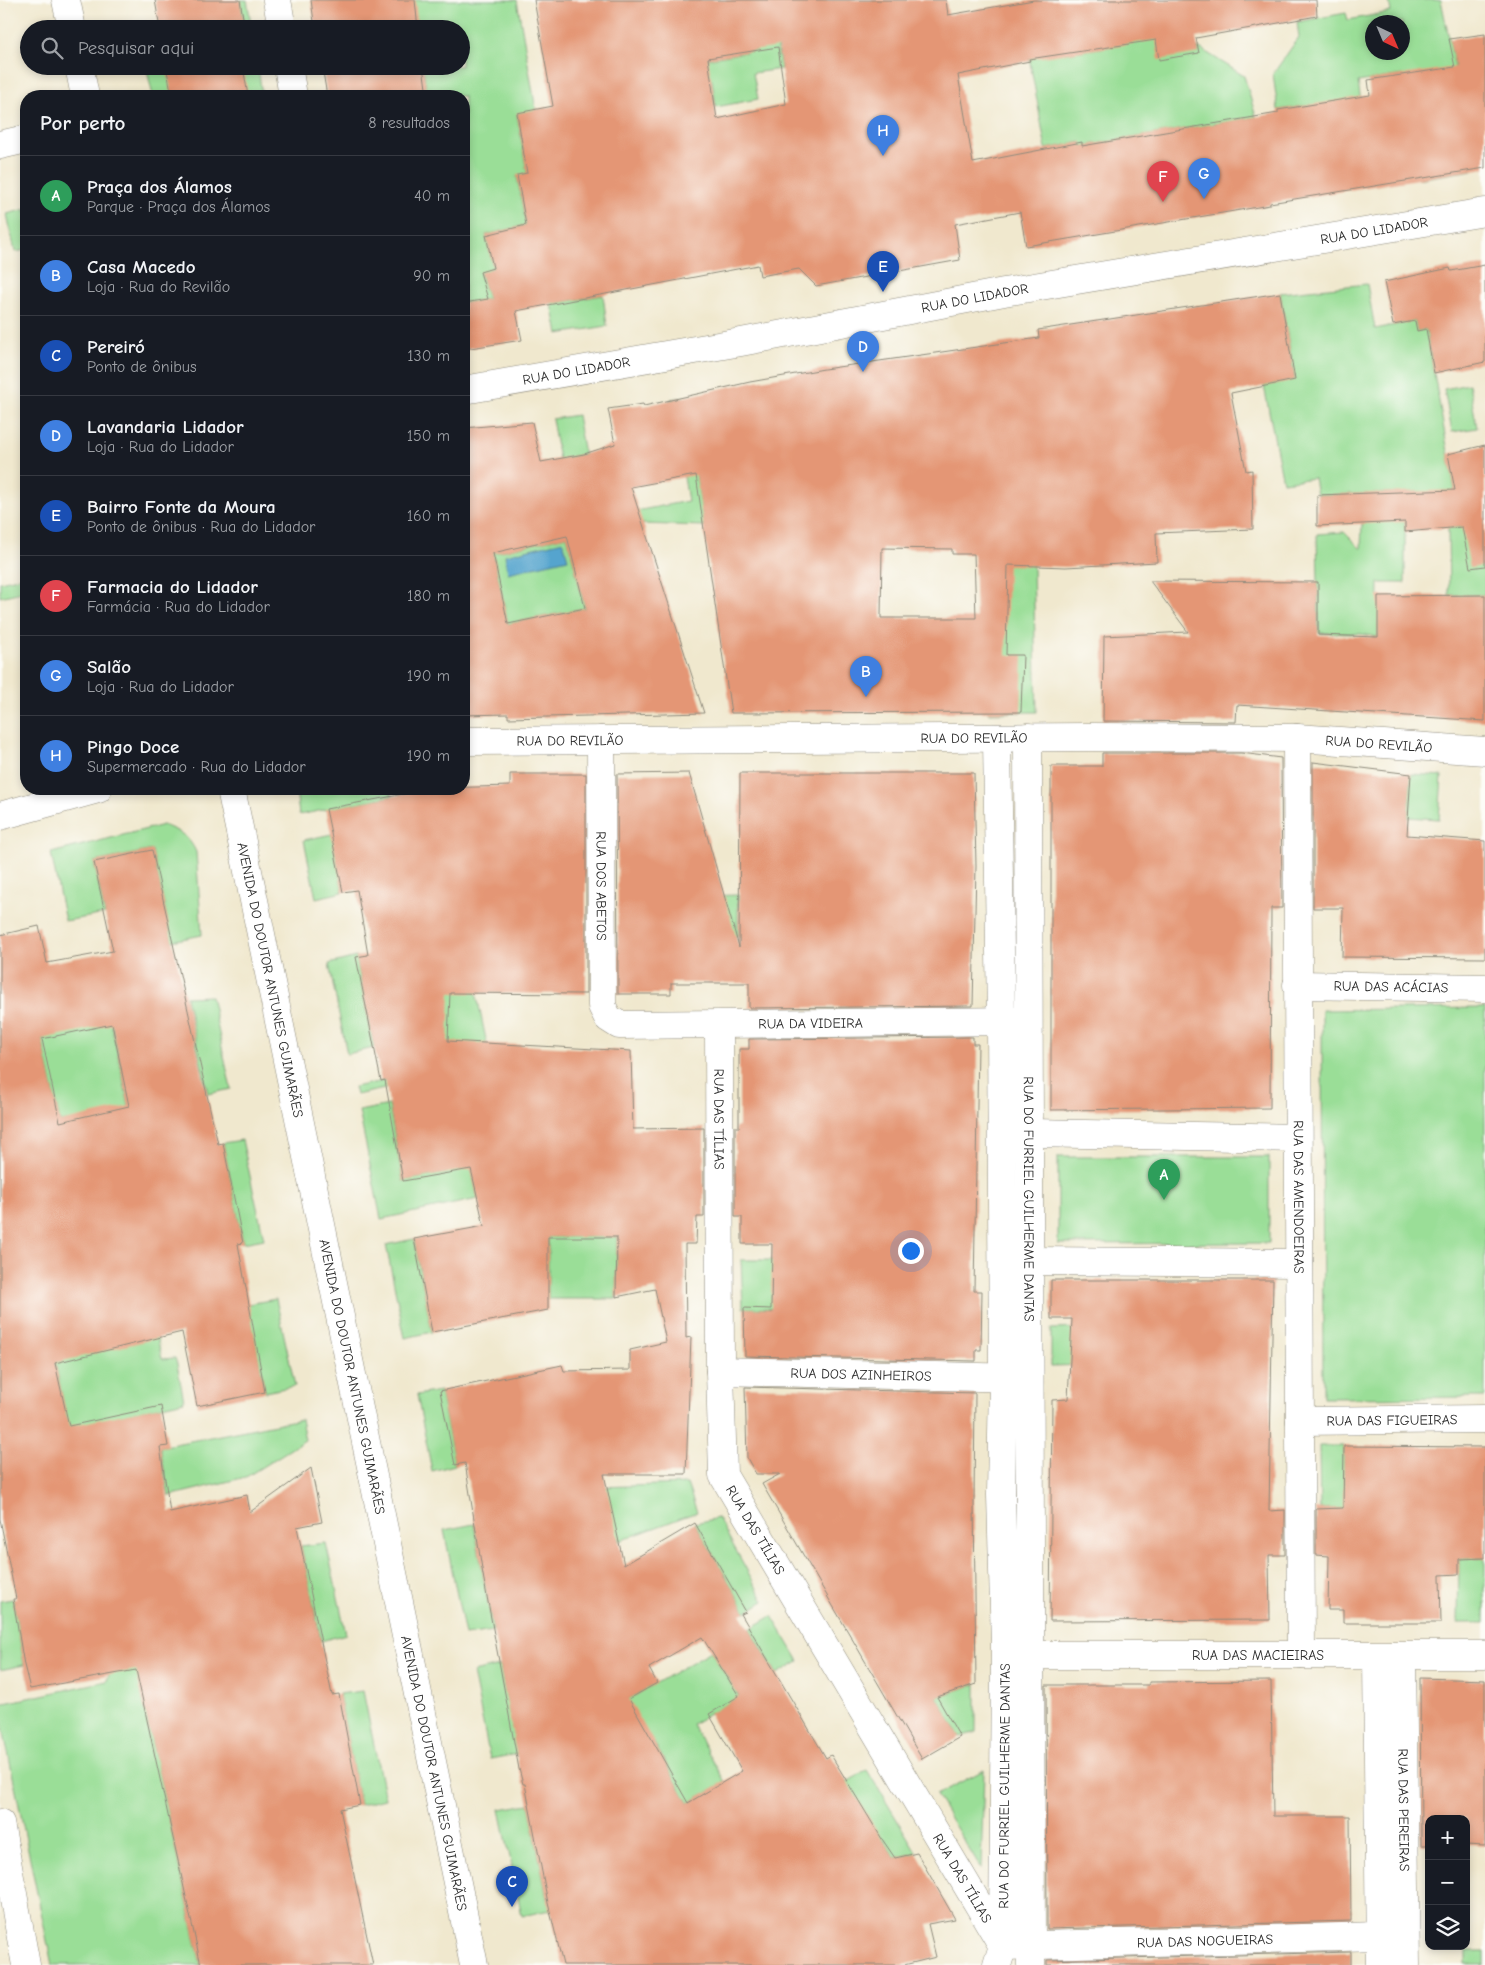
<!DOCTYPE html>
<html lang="pt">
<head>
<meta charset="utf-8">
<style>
	body { margin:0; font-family:"Comic Neue",sans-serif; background:#242831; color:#f1f3f6 }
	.controls { position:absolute; right:15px; bottom:15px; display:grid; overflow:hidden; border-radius:10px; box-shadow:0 2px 8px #0003 }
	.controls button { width:45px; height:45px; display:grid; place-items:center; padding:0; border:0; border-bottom:1px solid #363941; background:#171b24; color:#f1f3f6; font:25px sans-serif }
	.compass { position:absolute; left:1365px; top:15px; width:45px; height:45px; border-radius:50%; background:#171b24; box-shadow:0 2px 8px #0003; rotate:136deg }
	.you { position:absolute; left:910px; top:1250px; width:18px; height:18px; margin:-12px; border:4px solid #fff; border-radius:50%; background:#1a73e8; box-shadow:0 0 0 8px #1a73e833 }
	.badge { display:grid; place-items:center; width:32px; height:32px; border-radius:50%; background:#ea580c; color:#fff; font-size:16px; font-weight:700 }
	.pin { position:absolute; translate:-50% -41px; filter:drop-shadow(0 1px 2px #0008) }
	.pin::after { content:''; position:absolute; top:26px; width:18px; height:15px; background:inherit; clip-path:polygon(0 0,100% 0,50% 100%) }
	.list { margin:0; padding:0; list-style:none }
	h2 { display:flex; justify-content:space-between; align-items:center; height:65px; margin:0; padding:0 20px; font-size:21px }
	h2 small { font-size:16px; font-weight:400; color:#9ea1a6 }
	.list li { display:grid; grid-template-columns:32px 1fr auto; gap:15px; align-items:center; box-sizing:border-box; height:80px; padding:0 20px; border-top:1px solid #363941 }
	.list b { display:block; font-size:19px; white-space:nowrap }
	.list p { margin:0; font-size:16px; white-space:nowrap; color:#9ea1a6 }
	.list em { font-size:16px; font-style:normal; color:#9ea1a6 }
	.icon { flex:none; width:28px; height:28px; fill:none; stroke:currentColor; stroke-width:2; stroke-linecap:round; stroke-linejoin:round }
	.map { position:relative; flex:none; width:1485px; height:1965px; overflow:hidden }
	.search { position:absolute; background:#171b24; box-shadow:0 2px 8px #0003; left:20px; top:20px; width:450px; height:55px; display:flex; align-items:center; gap:12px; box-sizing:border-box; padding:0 18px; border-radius:28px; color:#9ea1a6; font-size:19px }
	.panel { position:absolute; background:#171b24; box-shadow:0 2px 8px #0003; left:20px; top:90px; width:450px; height:705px; border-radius:20px }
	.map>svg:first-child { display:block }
	.green { fill:#9ade97; stroke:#628461; fill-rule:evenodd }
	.water { fill:#54a4ce; stroke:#40687c }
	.building { fill:#e49675; fill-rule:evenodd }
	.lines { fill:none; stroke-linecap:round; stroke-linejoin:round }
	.minor-casing { stroke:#8e8a7c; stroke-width:29 }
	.major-casing { stroke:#8e8a7c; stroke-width:29 }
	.minor { stroke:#fff; stroke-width:28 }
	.major { stroke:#fff; stroke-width:28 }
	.labels { text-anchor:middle; stroke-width:4; stroke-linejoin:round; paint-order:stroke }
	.street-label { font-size:14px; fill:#2b2b2b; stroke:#fdfcf7 }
</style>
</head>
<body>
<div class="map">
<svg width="1485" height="1965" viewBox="0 0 1485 1965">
	<rect width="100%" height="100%" fill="#fdfcf7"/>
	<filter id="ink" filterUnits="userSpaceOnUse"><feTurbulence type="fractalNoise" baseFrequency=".02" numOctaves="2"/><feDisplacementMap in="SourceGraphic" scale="10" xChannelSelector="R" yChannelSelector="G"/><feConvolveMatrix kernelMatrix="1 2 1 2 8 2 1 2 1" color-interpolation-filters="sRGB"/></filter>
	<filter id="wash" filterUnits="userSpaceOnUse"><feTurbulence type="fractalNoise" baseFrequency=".0096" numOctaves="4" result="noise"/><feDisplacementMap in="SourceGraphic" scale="20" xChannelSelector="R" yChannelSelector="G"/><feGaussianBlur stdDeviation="1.12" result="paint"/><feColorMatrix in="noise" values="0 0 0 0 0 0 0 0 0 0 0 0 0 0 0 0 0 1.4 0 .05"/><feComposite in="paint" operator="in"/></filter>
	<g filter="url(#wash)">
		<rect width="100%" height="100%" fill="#f0e8ce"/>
		<path class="green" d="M 240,0 L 247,0 L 252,29 L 245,29 Z
			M 413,0 L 517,0 L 536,110 L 517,114 L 527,173 L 517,176 L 526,225 L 486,235 L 493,268 L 480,273 L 488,299 L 464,303 L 464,96 L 427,96 L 423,66 L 461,66 L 461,29 L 418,29 Z
			M 769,0 L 781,69 L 753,73 L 758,99 L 716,107 L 712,80 L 704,81 L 701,60 L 757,50 Z
			M 1389,0 L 1441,0 L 1459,86 L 1473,170 L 1418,179 L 1402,75 L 1358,82 L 1364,122 L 1311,105 L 1278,110 L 1273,74 L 1299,37 L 1297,22 L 1346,13 L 1348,20 L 1391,12 ZM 1372,22 L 1402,22 L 1402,52 L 1372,52 Z
			M 1154,31 L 1199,53 L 1198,47 L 1244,76 L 1256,117 L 1082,146 L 1081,142 L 1046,149 L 1027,46 L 1067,53 L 1114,46 Z
			M 146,66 L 258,66 L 262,96 L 248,96 L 247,92 L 228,96 L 153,96 Z
			M 26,209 L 26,250 L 15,252 L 7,214 Z
			M 1367,284 L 1375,329 L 1415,321 L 1417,331 L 1426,329 L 1455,491 L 1317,495 L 1314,478 L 1283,482 L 1264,386 L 1295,379 L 1280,293 Z
			M 603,295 L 607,326 L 558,334 L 552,304 Z
			M 1469,384 L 1477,428 L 1452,432 L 1444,389 Z
			M 684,397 L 704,526 L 579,522 L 688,501 L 671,399 Z
			M 577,415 L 584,454 L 559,459 L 552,419 Z
			M 1405,516 L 1405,583 L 1379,583 L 1378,637 L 1361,634 L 1319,633 L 1317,534 L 1344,532 L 1361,549 L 1362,524 Z
			M 1470,527 L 1485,553 L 1485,595 L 1449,595 L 1448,528 Z
			M 986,532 L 1032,533 L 1037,712 L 988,713 Z
			M 567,536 L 585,608 L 508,624 L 493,553 Z
			M 26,576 L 26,591 L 0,597 L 0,582 Z
			M 1411,774 L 1442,776 L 1439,819 L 1408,817 Z
			M 296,789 L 390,789 L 392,796 L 299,815 Z
			M 163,825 C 179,831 189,836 196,852 L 202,935 L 172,941 L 152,850 L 94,862 L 105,914 L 65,921 L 51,853 Z
			M 332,834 L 343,892 L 316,898 L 304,840 Z
			M 738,895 L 738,936 L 696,939 L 702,896 Z
			M 356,957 L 374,1048 L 347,1054 L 329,964 Z
			M 474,982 L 490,1059 L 450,1075 L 356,1095 L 354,1087 L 435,1070 L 421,994 Z
			M 211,996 L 231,1089 L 208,1094 L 186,997 Z
			M 1485,1008 L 1485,1397 L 1323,1398 L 1322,1010 Z
			M 109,1014 L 130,1111 L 60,1122 L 42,1039 Z
			M 389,1105 L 403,1181 L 447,1173 L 467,1149 L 478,1199 L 381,1219 L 359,1111 Z
			M 242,1140 L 264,1239 L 243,1243 L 223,1143 Z
			M 1058,1157 L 1269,1157 L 1269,1243 L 1058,1244 Z
			M 548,1237 L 617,1237 L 616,1299 L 548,1299 Z
			M 414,1239 L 432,1332 L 405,1338 L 386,1245 Z
			M 741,1260 L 772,1260 L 798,1309 L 743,1308 Z
			M 276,1299 L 295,1386 L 265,1392 L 248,1304 Z
			M 1087,1328 L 1087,1365 L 1051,1366 L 1051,1329 Z
			M 157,1337 L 162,1359 L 175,1358 L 177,1364 L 184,1401 L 118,1416 L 72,1445 L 55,1362 Z
			M 440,1391 L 455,1465 L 432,1471 L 417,1395 Z
			M 301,1419 L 305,1440 L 246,1477 L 169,1496 L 160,1447 Z
			M 1319,1446 L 1344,1446 L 1344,1483 L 1355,1508 L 1320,1509 Z
			M 687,1484 L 697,1512 L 619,1541 L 600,1487 Z
			M 718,1518 L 764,1601 L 746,1612 L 695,1523 Z
			M 474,1524 L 493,1631 L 465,1635 L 444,1530 Z
			M 326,1543 L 346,1634 L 321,1641 L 301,1546 Z
			M 1485,1558 L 1485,1623 L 1458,1623 L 1459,1559 Z
			M 13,1599 L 24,1665 L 0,1670 L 0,1601 Z
			M 126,1613 L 145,1710 L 201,1965 L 52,1965 L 0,1714 L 0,1704 L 107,1681 Z
			M 772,1616 L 799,1661 L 777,1674 L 750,1629 Z
			M 711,1651 L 739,1697 L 692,1724 L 725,1782 L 688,1803 L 656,1746 L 622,1703 Z
			M 500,1666 L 517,1754 L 490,1759 L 473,1672 Z
			M 976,1684 L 976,1732 L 960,1737 L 937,1697 Z
			M 363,1691 L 385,1799 L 360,1805 L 339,1694 Z
			M 867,1770 L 917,1853 L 895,1858 L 883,1839 L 841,1862 L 847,1782 Z
			M 984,1770 L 981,1869 L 936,1795 Z
			M 529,1804 L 548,1904 L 590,1894 L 600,1899 L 522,1916 L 500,1809 Z
			M 1466,1951 L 1485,1951 L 1485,1965 L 1466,1965 Z"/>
		<path class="water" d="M 563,541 L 568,559 L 508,573 L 505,555 Z"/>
		<g id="blocks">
			<path class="building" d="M 155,0 L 240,0 L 245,29 L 160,29 Z
				M 311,0 L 415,0 L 418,29 L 315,29 Z
				M 534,0 L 946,0 L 948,15 L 1034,0 L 1316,0 L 1317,16 L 1196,38 L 1199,53 L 1159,60 L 1156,40 L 1029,59 L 1030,61 L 958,75 L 973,163 L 1082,142 L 1082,146 L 1278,113 L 1278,110 L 1370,95 L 1368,80 L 1455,67 L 1449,39 L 1485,34 L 1485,168 L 1270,203 L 1270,205 L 1026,246 L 1020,212 L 955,224 L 960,260 L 816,286 L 799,269 L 760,276 L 758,265 L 516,311 L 522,340 L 464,349 L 464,303 L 488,299 L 480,272 L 493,268 L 486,235 L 526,225 L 517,175 L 527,173 L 517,113 L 553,106 ZM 778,47 L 786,104 L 717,119 L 708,58 Z
				M 166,66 L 243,66 L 248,96 L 172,96 Z
				M 322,66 L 423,66 L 427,96 L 327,96 Z
				M 1485,265 L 1485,362 L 1434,373 L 1426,329 L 1417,331 L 1415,321 L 1393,325 L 1384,282 L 1450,268 L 1451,271 Z
				M 1280,293 L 1295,380 L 1231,393 L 1246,471 L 1252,470 L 1253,529 L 1156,533 L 1157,562 L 1066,567 L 1008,565 L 1006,655 L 1023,655 L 1021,712 L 731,713 L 696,475 L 631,487 L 704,713 L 508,718 L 508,714 L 464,715 L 464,428 L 532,422 L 541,462 L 584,454 L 615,444 L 608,409 L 643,404 L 644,406 L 750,382 L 824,369 L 1039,338 L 1038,330 ZM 567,536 L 585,608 L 508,624 L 493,553 ZM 882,548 L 952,549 L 952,554 L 974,554 L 976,618 L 881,618 Z
				M 1485,445 L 1485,566 L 1470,568 L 1462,527 L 1405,532 L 1405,522 L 1317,526 L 1317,495 L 1455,490 L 1448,454 Z
				M 1150,581 L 1318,582 L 1318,635 L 1378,637 L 1378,596 L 1485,595 L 1485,721 L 1237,705 L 1236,722 L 1103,721 L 1104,636 L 1188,632 Z
				M 1102,753 L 1241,753 L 1281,758 L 1282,908 L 1271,908 L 1270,1108 L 1051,1110 L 1051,766 L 1102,766 Z
				M 1313,762 L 1411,774 L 1407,835 L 1485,841 L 1485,958 L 1342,957 L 1343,908 L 1313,908 Z
				M 689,773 L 739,947 L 740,773 L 974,773 L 976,866 L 973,1006 L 749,1008 L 749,983 L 671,983 L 671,994 L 618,994 L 617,774 Z
				M 510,774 L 586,774 L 586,994 L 450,993 L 448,1041 L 631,1051 L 633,1129 L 704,1128 L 704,1217 L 697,1217 L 696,1244 L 685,1244 L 686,1338 L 691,1337 L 686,1474 L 604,1474 L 624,1565 L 695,1523 L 746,1612 L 741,1614 L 826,1758 L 831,1755 L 882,1839 L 895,1858 L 917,1853 L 955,1919 L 928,1924 L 936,1957 L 904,1965 L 563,1965 L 548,1903 L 525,1784 L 523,1784 L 519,1769 L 483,1575 L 465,1463 L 455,1465 L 440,1391 L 562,1365 L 564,1371 L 630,1370 L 630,1350 L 666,1342 L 655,1289 L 616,1297 L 617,1237 L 548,1237 L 548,1310 L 432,1332 L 414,1239 L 484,1226 L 471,1169 L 403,1181 L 385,1080 L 381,1081 L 356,957 L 368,955 L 357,890 L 343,892 L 326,809 L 409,793 L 408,789 L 510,786 ZM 702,1637 L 739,1696 L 709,1714 L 742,1771 L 688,1803 L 629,1699 L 657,1683 L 649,1668 Z
				M 152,850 L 218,1144 L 223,1143 L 243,1243 L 238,1244 L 265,1392 L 197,1406 L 182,1332 L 55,1363 L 69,1426 L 161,1406 L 168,1446 L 160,1447 L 170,1512 L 247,1495 L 250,1512 L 311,1468 L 322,1522 L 297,1527 L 332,1695 L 339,1694 L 360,1805 L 340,1809 L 373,1965 L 201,1965 L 136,1670 L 30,1689 L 24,1665 L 13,1599 L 16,1599 L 0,1519 L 0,935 L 39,926 L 47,963 L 113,951 L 94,862 ZM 112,1024 L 129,1106 L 60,1122 L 42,1039 Z
				M 973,1037 L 973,1044 L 978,1044 L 974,1291 L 982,1291 L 981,1350 L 976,1350 L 976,1361 L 745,1356 L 744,1308 L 771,1309 L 772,1244 L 742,1244 L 742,1217 L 735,1217 L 735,1127 L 739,1127 L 739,1049 L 749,1049 L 749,1039 Z
				M 1051,1280 L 1273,1280 L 1269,1511 L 1285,1510 L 1285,1555 L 1269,1555 L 1270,1620 L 1050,1621 L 1052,1400 L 1068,1399 L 1072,1319 L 1051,1319 Z
				M 745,1387 L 975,1393 L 974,1501 L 976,1684 L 937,1697 L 960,1737 L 922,1759 L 762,1484 L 780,1474 L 756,1474 L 747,1458 Z
				M 1344,1446 L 1485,1447 L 1485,1558 L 1459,1559 L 1459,1574 L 1440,1575 L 1441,1623 L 1343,1623 L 1343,1610 L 1328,1610 L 1329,1556 L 1316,1555 L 1316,1509 L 1343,1508 Z
				M 1420,1678 L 1485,1680 L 1485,1846 L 1466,1845 L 1466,1819 L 1429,1819 L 1429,1845 L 1421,1845 Z
				M 1271,1681 L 1273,1816 L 1350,1816 L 1351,1921 L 1047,1929 L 1046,1685 L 1149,1685 L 1149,1682 Z
				M 1351,1952 L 1351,1965 L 1047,1965 L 1047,1960 Z"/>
		</g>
	</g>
	<g filter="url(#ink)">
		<use href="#blocks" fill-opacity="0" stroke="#8e8a7c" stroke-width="1"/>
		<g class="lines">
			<g class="minor-casing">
				<g id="minor">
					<path d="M 277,0 L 282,29"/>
					<path d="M 288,66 L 293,96"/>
					<path d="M 0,145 L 26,139"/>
					<path id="s1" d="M 1028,737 L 1031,1965"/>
					<path id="s2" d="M 1297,738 L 1301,1655"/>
					<path id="s3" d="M 601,740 L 602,1006 L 608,1018 L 619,1025 L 1020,1021"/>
					<path id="s4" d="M 464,741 L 1090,737 L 1297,738 L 1485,751"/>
					<path d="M 0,816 L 98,789"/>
					<path id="s5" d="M 1297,985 L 1485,988"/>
					<path id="s6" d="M 719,1025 L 720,1371 L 723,1475 L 1003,1946 L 1380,1936"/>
					<path d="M 1030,1133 L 1298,1138"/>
					<path d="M 1030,1261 L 1299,1263"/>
					<path id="s7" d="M 720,1371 L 1021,1378"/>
					<path id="s8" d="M 1300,1421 L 1485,1419"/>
					<path id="s9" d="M 1012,1655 L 1485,1655"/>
					<path d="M 1377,1656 L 1380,1965"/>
					<path id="s10" d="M 1402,1656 L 1406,1965"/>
					<path d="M 0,1823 L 26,1965"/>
					<path id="s11" d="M 997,1965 L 1003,1946 L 1005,1645 L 1001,1495 L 1003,1377 L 1001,1022 L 997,738"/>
				</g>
			</g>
			<g class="major-casing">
				<g id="major">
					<path d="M 66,0 L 72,29"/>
					<path d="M 79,66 L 85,96"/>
					<path id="s12" d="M 464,390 L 741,342 L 1004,292 L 1485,212"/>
					<path id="s13" d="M 231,789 L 474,1965"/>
				</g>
			</g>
			<use href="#minor" class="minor"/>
			<use href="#major" class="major"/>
		</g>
	</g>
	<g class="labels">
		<g class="street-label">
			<text dy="5" stroke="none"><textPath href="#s12" startOffset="924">RUA DO LIDADOR</textPath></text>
			<text dy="5" stroke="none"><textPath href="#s12" startOffset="519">RUA DO LIDADOR</textPath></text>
			<text dy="5" stroke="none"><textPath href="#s12" startOffset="114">RUA DO LIDADOR</textPath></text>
			<text dy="5" stroke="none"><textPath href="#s4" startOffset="510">RUA DO REVILÃO</textPath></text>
			<text dy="5" stroke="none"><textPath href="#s4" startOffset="106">RUA DO REVILÃO</textPath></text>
			<text dy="5" stroke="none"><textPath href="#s4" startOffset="915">RUA DO REVILÃO</textPath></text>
			<text dy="5" stroke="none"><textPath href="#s3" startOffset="146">RUA DOS ABETOS</textPath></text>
			<text dy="5" stroke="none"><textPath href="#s13" startOffset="195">AVENIDA DO DOUTOR ANTUNES GUIMARÃES</textPath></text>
			<text dy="5" stroke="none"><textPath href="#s5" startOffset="94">RUA DAS ACÁCIAS</textPath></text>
			<text dy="5" stroke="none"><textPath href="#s3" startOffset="484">RUA DA VIDEIRA</textPath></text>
			<text dy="5" stroke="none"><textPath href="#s6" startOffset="94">RUA DAS TÍLIAS</textPath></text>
			<text dy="5" stroke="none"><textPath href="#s2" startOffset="459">RUA DAS AMENDOEIRAS</textPath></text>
			<text dy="5" stroke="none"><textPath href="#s1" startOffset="462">RUA DO FURRIEL GUILHERME DANTAS</textPath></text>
			<text dy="5" stroke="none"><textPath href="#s7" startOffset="141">RUA DOS AZINHEIROS</textPath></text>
			<text dy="5" stroke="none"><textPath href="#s13" startOffset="600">AVENIDA DO DOUTOR ANTUNES GUIMARÃES</textPath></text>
			<text dy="5" stroke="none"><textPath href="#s8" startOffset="92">RUA DAS FIGUEIRAS</textPath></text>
			<text dy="5" stroke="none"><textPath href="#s6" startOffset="514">RUA DAS TÍLIAS</textPath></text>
			<text dy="5" stroke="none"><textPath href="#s9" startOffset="246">RUA DAS MACIEIRAS</textPath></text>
			<text dy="5" stroke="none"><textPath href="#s13" startOffset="1005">AVENIDA DO DOUTOR ANTUNES GUIMARÃES</textPath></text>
			<text dy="5" stroke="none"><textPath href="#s11" startOffset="180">RUA DO FURRIEL GUILHERME DANTAS</textPath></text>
			<text dy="5" stroke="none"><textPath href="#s10" startOffset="154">RUA DAS PEREIRAS</textPath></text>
			<text dy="5" stroke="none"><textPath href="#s6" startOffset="919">RUA DAS TÍLIAS</textPath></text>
			<text dy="5" stroke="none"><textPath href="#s6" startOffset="1200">RUA DAS NOGUEIRAS</textPath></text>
		</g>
	</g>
</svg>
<div class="controls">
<button>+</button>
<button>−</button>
<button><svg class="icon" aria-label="layers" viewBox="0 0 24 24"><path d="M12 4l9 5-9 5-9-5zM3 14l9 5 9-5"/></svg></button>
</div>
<svg class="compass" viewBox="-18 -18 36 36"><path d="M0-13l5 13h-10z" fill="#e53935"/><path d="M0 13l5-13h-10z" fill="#9ea1a6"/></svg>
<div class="you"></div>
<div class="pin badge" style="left:1164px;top:1200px;background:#2e9e5b">A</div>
<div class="pin badge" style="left:866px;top:697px;background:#3f7fe0">B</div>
<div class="pin badge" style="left:512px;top:1907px;background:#1a4fb4">C</div>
<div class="pin badge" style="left:863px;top:372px;background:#3f7fe0">D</div>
<div class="pin badge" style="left:883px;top:292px;background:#1a4fb4">E</div>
<div class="pin badge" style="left:1163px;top:202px;background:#e0444e">F</div>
<div class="pin badge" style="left:1204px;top:199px;background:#3f7fe0">G</div>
<div class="pin badge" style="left:883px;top:156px;background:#3f7fe0">H</div>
<div class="search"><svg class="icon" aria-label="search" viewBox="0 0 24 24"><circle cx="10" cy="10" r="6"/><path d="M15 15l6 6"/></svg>Pesquisar aqui</div>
<section class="panel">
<h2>Por perto<small>8 resultados</small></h2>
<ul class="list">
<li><span class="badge" style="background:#2e9e5b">A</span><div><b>Praça dos Álamos</b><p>Parque · Praça dos Álamos</p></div><em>40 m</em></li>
<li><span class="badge" style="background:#3f7fe0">B</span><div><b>Casa Macedo</b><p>Loja · Rua do Revilão</p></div><em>90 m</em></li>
<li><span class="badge" style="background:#1a4fb4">C</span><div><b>Pereiró</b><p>Ponto de ônibus</p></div><em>130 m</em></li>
<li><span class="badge" style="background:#3f7fe0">D</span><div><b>Lavandaria Lidador</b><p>Loja · Rua do Lidador</p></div><em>150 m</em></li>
<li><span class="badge" style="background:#1a4fb4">E</span><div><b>Bairro Fonte da Moura</b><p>Ponto de ônibus · Rua do Lidador</p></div><em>160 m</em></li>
<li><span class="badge" style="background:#e0444e">F</span><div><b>Farmacia do Lidador</b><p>Farmácia · Rua do Lidador</p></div><em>180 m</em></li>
<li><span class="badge" style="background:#3f7fe0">G</span><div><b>Salão</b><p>Loja · Rua do Lidador</p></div><em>190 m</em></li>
<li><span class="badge" style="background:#3f7fe0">H</span><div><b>Pingo Doce</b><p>Supermercado · Rua do Lidador</p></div><em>190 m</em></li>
</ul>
</section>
</div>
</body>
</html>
